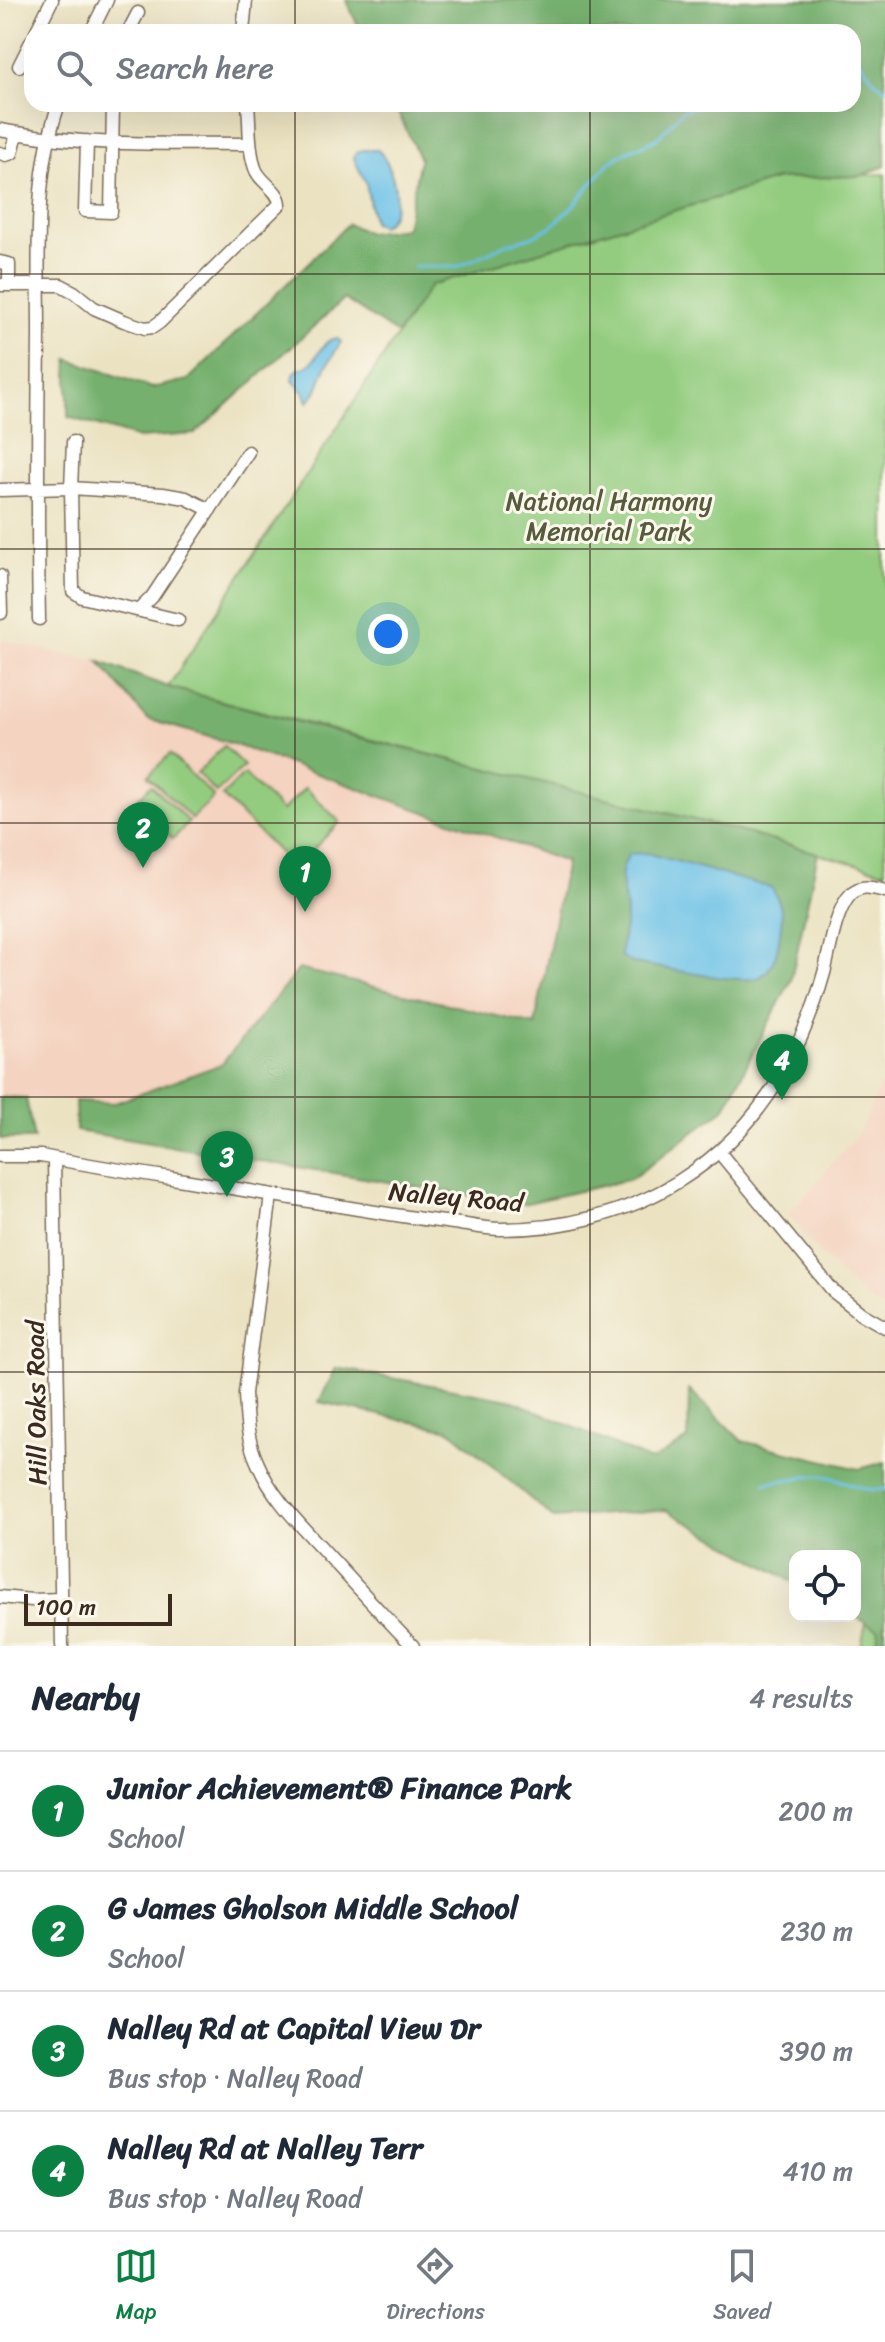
<!DOCTYPE html>
<html lang="en">
<head>
<meta charset="utf-8">
<style>
	body { margin:0; font-family:Sriracha,sans-serif; background:#f2f2f3; color:#1f2937 }
	.controls { position:absolute; right:24px; bottom:24px; display:grid; overflow:hidden; border-radius:16px; box-shadow:0 8px 32px #0002 }
	.controls button { width:72px; height:72px; display:grid; place-items:center; padding:0; border:0; border-bottom:2px solid #e0e1e3; background:#fff; color:#1f2937; font:40px sans-serif }
	.scale { position:absolute; left:24px; bottom:20px; width:148px; box-sizing:border-box; padding-left:8px; border:4px solid #3b2a1e; border-top:0; font-size:22px; line-height:28px; white-space:nowrap; color:#3b2a1e; -webkit-text-stroke:6px #fbf7ec; paint-order:stroke }
	.you { position:absolute; left:388px; top:634px; width:28px; height:28px; margin:-20px; border:6px solid #fff; border-radius:50%; background:#1a73e8; box-shadow:0 0 0 12px #1a73e833 }
	.badge { display:grid; place-items:center; width:52px; height:52px; border-radius:50%; background:#0b8043; color:#fff; font-size:26px; font-weight:700 }
	.pin { position:absolute; translate:-50% -66px; filter:drop-shadow(0 2px 4px #0008) }
	.pin::after { content:''; position:absolute; top:42px; width:28px; height:24px; background:inherit; clip-path:polygon(0 0,100% 0,50% 100%) }
	.list { margin:0; padding:0; list-style:none }
	h2 { display:flex; justify-content:space-between; align-items:center; height:104px; margin:0; padding:0 32px; font-size:34px }
	h2 small { font-size:26px; font-weight:400; color:#747a83 }
	.list li { display:grid; grid-template-columns:52px 1fr auto; gap:24px; align-items:center; box-sizing:border-box; height:120px; padding:0 32px; border-top:2px solid #e0e1e3 }
	.list b { display:block; font-size:30px; white-space:nowrap }
	.list p { margin:0; font-size:26px; white-space:nowrap; color:#747a83 }
	.list em { font-size:26px; font-style:normal; color:#747a83 }
	.icon { flex:none; width:44px; height:44px; fill:none; stroke:currentColor; stroke-width:2; stroke-linecap:round; stroke-linejoin:round }
	.map { position:relative; flex:none; width:885px; height:1646px; overflow:hidden }
	.search { position:absolute; background:#fff; box-shadow:0 8px 32px #0002; left:24px; right:24px; top:24px; height:88px; display:flex; align-items:center; gap:20px; box-sizing:border-box; padding:0 28px; border-radius:24px; color:#747a83; font-size:30px }
	.sheet { height:584px; background:#fff }
	nav { display:flex; justify-content:space-around; align-items:center; box-sizing:border-box; height:112px; border-top:2px solid #e0e1e3; background:#fff; font-size:22px; color:#747a83 }
	nav a { display:grid; justify-items:center; gap:4px }
	nav .on { color:#0b8043 }
	.map>svg:first-child { display:block }
	.built { fill:#f4d3c0 }
	.green { fill:#93cc7f; stroke:#677b4e; stroke-width:2 }
	.forest { fill:#76b06e; stroke:#586d46; stroke-width:2 }
	.water { fill:#6ac1e7; stroke:#527682; stroke-width:2 }
	.lines { fill:none; stroke-linecap:round; stroke-linejoin:round }
	.stream { stroke:#6ac1e7; stroke-width:3 }
	.minor-casing { stroke:#796a57; stroke-width:15 }
	.minor { stroke:#fff; stroke-width:12 }
	.grid { fill:none; stroke:#3b2a1e; stroke-width:2; stroke-opacity:0.55 }
	.labels { text-anchor:middle; stroke-width:6; stroke-linejoin:round; paint-order:stroke }
	.park-label { font-size:26px; fill:#555b3b; stroke:#fbf7ec }
	.street-label { font-size:26px; fill:#3b2a1e; stroke:#fbf7ec }
</style>
</head>
<body>
<div class="map">
<svg width="885" height="1646" viewBox="0 0 885 1646">
	<rect width="100%" height="100%" fill="#fbf7ec"/>
	<filter id="ink" filterUnits="userSpaceOnUse"><feTurbulence type="fractalNoise" baseFrequency=".0125" numOctaves="2"/><feDisplacementMap in="SourceGraphic" scale="16" xChannelSelector="R" yChannelSelector="G"/><feConvolveMatrix kernelMatrix="1 2 1 2 8 2 1 2 1" color-interpolation-filters="sRGB"/></filter>
	<filter id="wash" filterUnits="userSpaceOnUse"><feTurbulence type="fractalNoise" baseFrequency=".006" numOctaves="4" result="noise"/><feDisplacementMap in="SourceGraphic" scale="32" xChannelSelector="R" yChannelSelector="G"/><feGaussianBlur stdDeviation="1.8" result="paint"/><feColorMatrix in="noise" values="0 0 0 0 0 0 0 0 0 0 0 0 0 0 0 0 0 1.4 0 .05"/><feComposite in="paint" operator="in"/></filter>
	<g filter="url(#wash)">
		<rect width="100%" height="100%" fill="#ebe2c1"/>
		<path class="built" d="M 0,640 L 98,661 L 148,719 L 230,743 L 566,861 L 535,1025 L 299,969 L 222,1064 L 115,1103 L 0,1097 Z
			M 885,1076 L 885,1310 L 864,1298 L 818,1252 L 789,1214 L 860,1131 Z"/>
		<path class="green" d="M 885,174 L 885,872 C 647,806 407,751 168,687 L 430,285 L 778,179 Z
			M 224,746 L 244,766 L 216,793 L 197,773 Z
			M 170,754 L 214,797 L 192,819 L 148,776 Z
			M 244,774 L 282,811 L 305,788 L 340,822 L 295,868 L 222,796 Z
			M 151,785 L 189,822 L 173,839 L 135,802 Z
			M 885,1534 L 885,1646 L 861,1646 Z"/>
		<path class="forest" d="M 346,0 L 885,0 L 885,166 L 860,176 L 778,179 L 431,285 L 397,334 L 344,299 L 195,434 L 139,438 L 68,417 L 68,359 L 152,388 L 188,380 L 348,224 L 368,233 L 406,228 L 420,159 L 394,104 L 853,104 L 853,32 L 361,32 Z
			M 98,661 L 168,687 L 313,726 L 724,827 L 818,853 L 791,980 L 724,1109 L 631,1179 L 523,1204 L 76,1131 L 75,1101 L 115,1103 L 222,1064 L 299,969 L 535,1025 L 566,862 L 230,743 L 147,719 Z
			M 0,1097 L 26,1098 L 34,1139 L 0,1139 Z
			M 336,1368 L 509,1399 L 651,1461 L 688,1439 L 689,1389 L 742,1441 L 859,1469 L 885,1462 L 885,1646 L 876,1646 L 879,1630 L 854,1616 L 855,1556 L 795,1556 L 795,1583 L 666,1510 L 553,1518 L 450,1430 L 319,1402 Z"/>
		<path class="water" d="M 363,150 L 378,150 C 394,165 406,214 381,226 L 373,222 L 366,183 L 354,159 L 356,152 Z
			M 332,339 L 338,339 L 341,342 L 326,367 L 316,392 L 308,402 L 304,392 L 293,381 C 295,364 301,372 310,364 C 319,356 320,345 332,339 Z
			M 647,853 L 772,888 C 784,907 783,918 779,940 C 777,954 772,970 760,977 C 746,986 654,966 632,963 L 621,956 C 620,942 626,930 626,917 C 626,890 614,880 629,854 Z"/>
		<g class="lines">
			<path class="stream" d="M 853,60 L 860,61 L 875,81 L 885,89
				M 415,267 L 457,267 L 509,243 L 531,237 L 552,226 L 572,207 L 608,164 L 626,152 L 657,139 L 683,110 L 704,104
				M 765,1483 C 786,1482 808,1473 829,1477 C 849,1481 864,1493 885,1489"/>
		</g>
	</g>
	<g filter="url(#ink)">
		<g class="lines">
			<g class="minor-casing">
				<path id="minor" d="M 36,32 L 52,0
					M 91,32 L 107,0
					M 128,32 L 138,13
					M 243,32 L 246,0
					M 19,66 L 32,40
					M 0,130 L 17,133 L 12,153 L 6,155 L 0,153
					M 17,133 C 93,147 173,143 250,144
					M 87,141 L 85,211 L 111,212 L 113,104
					M 0,262 L 9,264 L 9,285 L 0,285
					M 9,285 L 61,285 L 74,292 L 94,308 L 124,321 L 145,328 L 153,327 L 160,322 L 280,204 C 279,189 259,182 255,168 C 248,148 250,125 248,104
					M 73,442 L 71,488 L 73,591 L 82,597 L 178,620
					M 0,490 L 71,488 L 163,494 L 186,498 L 210,510
					M 0,576 L 1,613
					M 140,609 L 152,597 L 248,452
					M 39,619 C 37,524 38,428 39,333 C 39,257 33,177 59,104
					M 719,1152 L 834,1292 L 862,1314 L 885,1327
					M 0,1156 L 41,1156 C 86,1165 132,1172 178,1179 C 228,1187 277,1196 327,1204 C 369,1211 410,1218 453,1223 C 468,1225 485,1229 501,1229 C 562,1229 627,1214 679,1181 C 756,1133 800,1059 824,973 C 830,951 835,910 851,894 C 861,884 873,888 885,891
					M 54,1159 L 62,1646
					M 271,1195 L 245,1393 C 246,1418 247,1441 258,1464 C 273,1500 304,1528 329,1556 C 357,1586 384,1617 413,1646
					M 0,1597 L 32,1600 L 61,1599"/>
			</g>
			<use href="#minor" class="minor"/>
		</g>
	</g>
	<path class="grid" d="M 295,0 L 295,32M 590,0 L 590,32M 295,104 L 295,1646M 590,104 L 590,1646M 0,274 L 885,274M 0,549 L 885,549M 0,823 L 885,823M 0,1097 L 885,1097M 0,1372 L 885,1372"/>
	<g class="labels">
		<g class="park-label">
			<text x="609" y="510">National Harmony<tspan x="609" dy="30">Memorial Park</tspan></text>
		</g>
		<g class="street-label">
			<text transform="translate(456 1197) rotate(5)" y="9">Nalley Road</text>
			<text transform="translate(36 1403) rotate(-91)" y="9">Hill Oaks Road</text>
		</g>
	</g>
</svg>
<div class="controls">
<button><svg class="icon" aria-label="locate" viewBox="0 0 24 24"><circle cx="12" cy="12" r="6"/><path d="M12 2v4M12 18v4M2 12h4M18 12h4"/></svg></button>
</div>
<div class="scale">100 m</div>
<div class="you"></div>
<div class="pin badge" style="left:305px;top:912px">1</div>
<div class="pin badge" style="left:143px;top:868px">2</div>
<div class="pin badge" style="left:227px;top:1197px">3</div>
<div class="pin badge" style="left:782px;top:1100px">4</div>
<div class="search"><svg class="icon" aria-label="search" viewBox="0 0 24 24"><circle cx="10" cy="10" r="6"/><path d="M15 15l6 6"/></svg>Search here</div>
</div>
<section class="sheet">
<h2>Nearby<small>4 results</small></h2>
<ul class="list">
<li><span class="badge">1</span><div><b>Junior Achievement® Finance Park</b><p>School</p></div><em>200 m</em></li>
<li><span class="badge">2</span><div><b>G James Gholson Middle School</b><p>School</p></div><em>230 m</em></li>
<li><span class="badge">3</span><div><b>Nalley Rd at Capital View Dr</b><p>Bus stop · Nalley Road</p></div><em>390 m</em></li>
<li><span class="badge">4</span><div><b>Nalley Rd at Nalley Terr</b><p>Bus stop · Nalley Road</p></div><em>410 m</em></li>
</ul>
</section>
<nav>
<a class="on"><svg class="icon" aria-label="map" viewBox="0 0 24 24"><path d="M3 6l6-2 6 2 6-2v14l-6 2-6-2-6 2zM9 4v14M15 6v14"/></svg>Map</a>
<a><svg class="icon" aria-label="directions" viewBox="0 0 24 24"><path d="M12 3l9 9-9 9-9-9zM9 14v-3h6M13 9l2 2-2 2"/></svg>Directions</a>
<a><svg class="icon" aria-label="saved" viewBox="0 0 24 24"><path d="M7 4h10v16l-5-4-5 4z"/></svg>Saved</a>
</nav>
</body>
</html>
